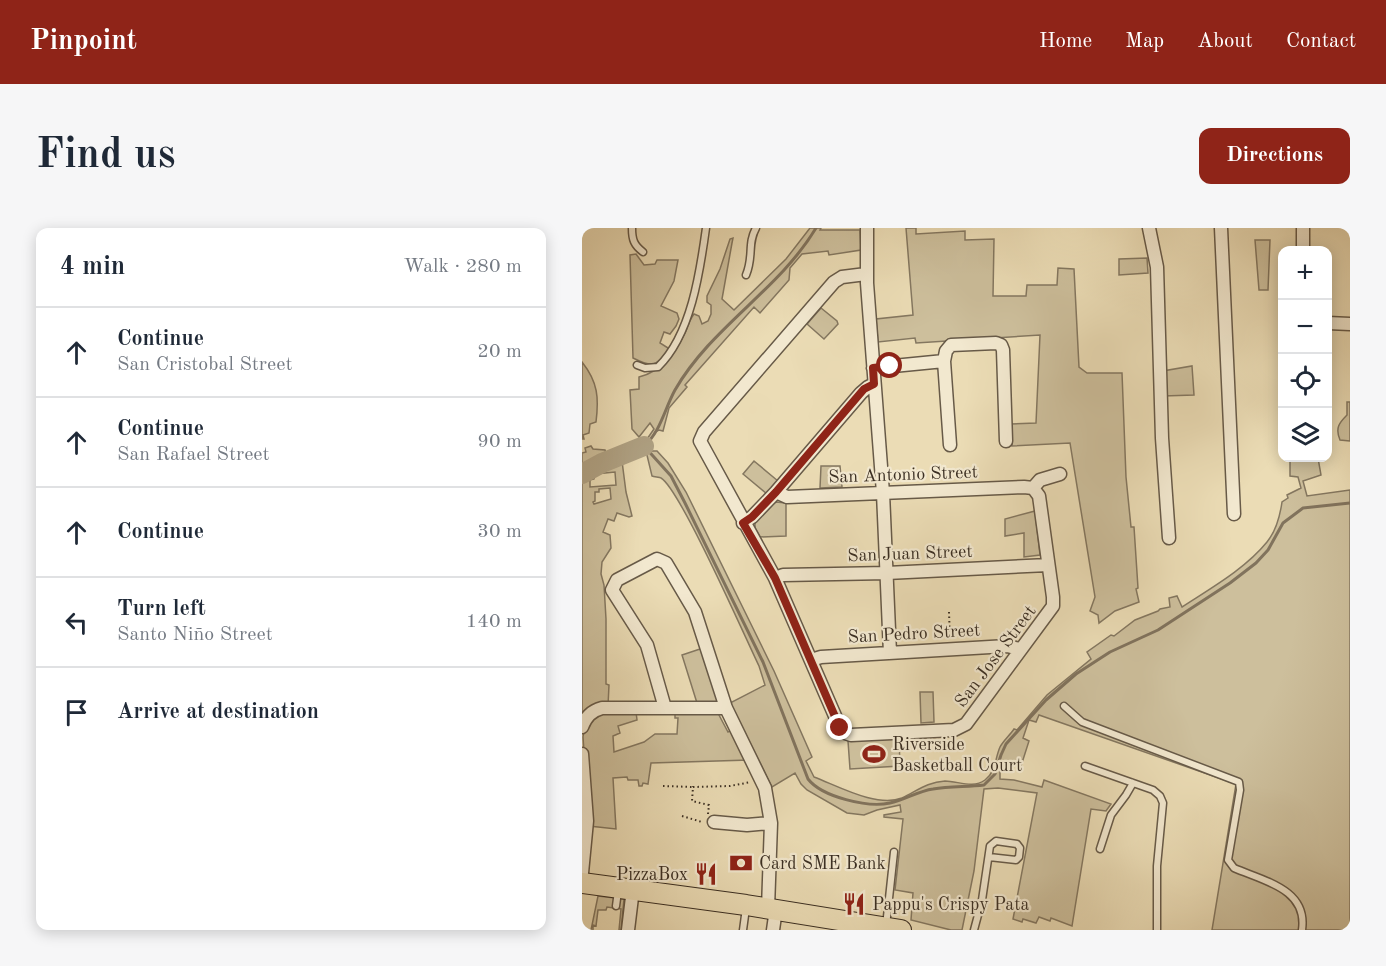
<!DOCTYPE html>
<html lang="en">
<head>
<meta charset="utf-8">
<style>
	body { margin:0; font-family:"Old Standard TT",serif; background:#f6f6f7; color:#1f2937 }
	.controls { position:absolute; right:18px; top:18px; display:grid; overflow:hidden; border-radius:12px; box-shadow:0 3px 15px #0003 }
	.controls button { width:54px; height:54px; display:grid; place-items:center; padding:0; border:0; border-bottom:2px solid #e0e1e3; background:#fff; color:#1f2937; font:30px sans-serif }
	.stop { position:absolute; width:18px; height:18px; margin:-14px; border:4px solid #8f2418; border-radius:50%; background:#fff }
	.stop.end { background:#8f2418; border-color:#fff; box-shadow:0 2px 6px #0008 }
	.list { margin:0; padding:0; list-style:none }
	h2 { display:flex; justify-content:space-between; align-items:center; height:78px; margin:0; padding:0 24px; font-size:26px }
	h2 small { font-size:20px; font-weight:400; color:#747a83 }
	.list li { display:grid; grid-template-columns:39px 1fr auto; gap:18px; align-items:center; box-sizing:border-box; height:90px; padding:0 24px; border-top:2px solid #e0e1e3 }
	.list b { display:block; font-size:22px; white-space:nowrap }
	.list p { margin:0; font-size:20px; white-space:nowrap; color:#747a83 }
	.list em { font-size:20px; font-style:normal; color:#747a83 }
	.icon { flex:none; width:33px; height:33px; fill:none; stroke:currentColor; stroke-width:2; stroke-linecap:round; stroke-linejoin:round }
	.map { position:relative; flex:none; width:768px; height:702px; overflow:hidden; border-radius:12px }
	header { display:flex; align-items:center; gap:36px; box-sizing:border-box; height:84px; padding:0 30px; background:#8f2418; color:#fff }
	header strong { font-size:28px }
	nav { display:flex; gap:33px; margin-inline-start:auto; font-size:21px }
	.intro { display:flex; align-items:center; justify-content:space-between; box-sizing:border-box; height:144px; padding:0 36px }
	h1 { margin:0; font-size:42px }
	.button { padding:15px 27px; border-radius:12px; background:#8f2418; color:#fff; font-size:21px; font-weight:700 }
	main { display:flex; gap:36px; padding:0 36px }
	aside { flex:1; background:#fff; border-radius:12px; box-shadow:0 3px 15px #0003 }
	.map>svg:first-child { display:block }
	.green { fill:#cdbf9c; stroke:#847760; stroke-width:1.5; fill-rule:evenodd }
	.lines { fill:none; stroke-linecap:round; stroke-linejoin:round }
	.stream { stroke:#81735d; stroke-width:3 }
	.river { stroke:#afa183; stroke-width:20 }
	.lane-casing { stroke:#675a48; stroke-width:9 }
	.street-casing { stroke:#675a48; stroke-width:15 }
	.primary-casing { stroke:#3b2f23; stroke-width:22 }
	.path { stroke:#3b2f23; stroke-width:2; stroke-dasharray:1.5 3; stroke-linecap:butt }
	.lane { stroke:#f2e8cf; stroke-width:6 }
	.street { stroke:#f2e8cf; stroke-width:12 }
	.primary { stroke:#ebdcb5; stroke-width:20 }
	.route { stroke:#8f2418; stroke-width:8 }
	.labels { text-anchor:middle; stroke-width:4.5; stroke-linejoin:round; paint-order:stroke }
	.street-label { font-size:18px; fill:#3b2f23; stroke:#f2e8cf }
	.poi-label { font-size:18px; fill:#3b2f23; stroke:#f2e8cf; text-anchor:start }
</style>
</head>
<body>
<header>
<strong>Pinpoint</strong>
<nav><a>Home</a><a>Map</a><a>About</a><a>Contact</a></nav>
</header>
<div class="intro"><h1>Find us</h1><a class="button">Directions</a></div>
<main>
<aside>
<h2>4 min<small>Walk · 280 m</small></h2>
<ul class="list">
<li><svg class="icon" aria-label="ahead" viewBox="0 0 24 24"><path d="M12 20V5M6 11l6-6 6 6"/></svg><div><b>Continue</b><p>San Cristobal Street</p></div><em>20 m</em></li>
<li><svg class="icon" aria-label="ahead" viewBox="0 0 24 24"><path d="M12 20V5M6 11l6-6 6 6"/></svg><div><b>Continue</b><p>San Rafael Street</p></div><em>90 m</em></li>
<li><svg class="icon" aria-label="ahead" viewBox="0 0 24 24"><path d="M12 20V5M6 11l6-6 6 6"/></svg><div><b>Continue</b></div><em>30 m</em></li>
<li><svg class="icon" aria-label="left" viewBox="0 0 24 24"><path d="M17 20v-9H6M10 6l-5 5 5 5"/></svg><div><b>Turn left</b><p>Santo Niño Street</p></div><em>140 m</em></li>
<li><svg class="icon" aria-label="arrive" viewBox="0 0 24 24"><path d="M6 21V4h12l-3 4 3 4H6"/></svg><div><b>Arrive at destination</b></div></li>
</ul>
</aside>
<div class="map">
<svg width="768" height="702" viewBox="0 0 768 702">
	<rect width="100%" height="100%" fill="#ebdcb5"/>
	<filter id="stains"><feTurbulence type="fractalNoise" baseFrequency=".00333" numOctaves="4"/><feColorMatrix values="0 0 0 0 .2 0 0 0 0 .09 0 0 0 0 .02 0 0 0 .5 -.17"/></filter>
	<radialGradient id="worn" r=".72"><stop offset=".6" stop-color="#630" stop-opacity="0"/><stop offset="1" stop-color="#630" stop-opacity=".3"/></radialGradient>
	<path class="green" d="M 228,0 L 239,0 L 238,2 L 278,2 L 279,22 L 247,27 L 246,23 L 220,26 L 208,40 L 207,52 L 178,85 L 172,79 L 103,157 L 105,159 L 87,180 L 81,203 L 77,202 L 73,204 L 66,216 L 69,223 L 75,223 L 86,235 L 104,264 L 192,443 L 230,529 L 224,533 L 232,549 C 256,558 295,580 320,570 C 335,563 345,554 363,553 C 376,553 391,561 403,552 C 414,544 413,530 418,519 C 421,513 428,507 432,501 L 435,502 L 465,467 L 509,431 L 505,424 L 529,407 L 532,408 L 553,392 L 576,383 L 578,381 L 588,379 L 587,370 L 595,368 L 600,379 C 629,360 663,341 685,314 C 694,303 698,288 700,274 L 706,270 L 705,267 L 719,260 L 716,249 L 708,248 L 708,230 L 736,230 L 739,247 L 721,253 L 725,268 L 768,262 L 768,702 L 630,702 L 654,556 L 457,487 L 454,494 L 447,492 L 441,510 L 447,513 L 439,538 L 422,536 L 418,540 L 418,551 L 432,552 L 460,559 L 462,552 L 529,576 L 524,583 L 509,581 L 490,698 L 469,690 L 468,693 L 457,689 L 454,695 L 441,691 L 440,694 L 431,691 L 455,565 L 416,560 L 402,561 L 392,643 L 380,702 L 369,702 L 329,692 L 331,665 L 313,662 L 321,591 L 302,589 L 302,587 L 319,584 L 318,577 L 295,582 L 282,587 L 265,585 L 225,562 L 219,556 L 213,545 L 190,559 L 148,475 L 183,457 L 177,438 C 163,409 98,261 79,250 C 78,249 72,249 70,248 L 64,223 L 61,221 L 50,226 L 40,233 L 44,264 L 50,288 L 47,289 L 35,285 L 32,293 L 26,291 L 21,304 L 28,307 L 29,320 L 20,334 L 19,346 L 22,357 L 24,391 L 24,456 L 27,457 L 26,478 L 0,491 L 0,225 L 4,224 L 3,220 L 9,218 L 11,221 L 23,222 L 25,229 L 52,215 L 63,214 L 72,201 L 68,195 L 57,209 L 50,201 L 48,162 L 57,161 L 57,149 C 81,143 94,124 104,103 C 106,97 108,91 112,86 L 117,88 L 120,96 L 126,93 L 129,86 L 129,77 L 125,74 L 125,68 L 138,41 L 148,11 L 151,10 L 150,15 L 140,71 L 152,82 L 204,31 ZM 33,244 L 34,257 L 8,259 L 8,252 L 12,251 L 13,246 ZM 28,260 L 29,271 L 12,276 L 11,274 L 13,273 L 13,264 L 17,264 L 17,261 Z
		M 324,0 L 334,0 L 334,6 L 383,3 L 383,12 L 412,11 L 411,68 L 444,68 L 445,57 L 475,57 L 476,40 L 492,41 L 497,139 L 505,145 L 540,145 L 544,249 L 549,299 L 552,299 L 556,360 L 554,361 L 557,374 L 533,383 L 517,395 L 516,387 L 508,383 L 513,369 L 488,215 L 430,218 L 429,196 L 454,195 L 458,107 L 334,115 L 333,110 L 296,114 L 294,91 L 331,87 Z
		M 673,12 L 688,12 L 686,62 L 677,62 Z
		M 54,26 L 62,37 L 73,36 L 75,32 L 96,32 L 92,53 L 79,78 L 95,85 L 97,91 L 94,98 L 88,106 L 82,104 L 78,115 L 86,120 L 86,123 C 73,140 69,139 51,130 L 48,27 Z
		M 565,30 L 566,45 L 537,47 L 537,31 Z
		M 239,80 L 255,93 L 256,96 L 242,111 L 225,96 Z
		M 0,134 C 16,154 17,170 14,194 L 8,196 L 7,205 L 1,207 L 2,211 L 0,211 Z
		M 610,138 L 612,167 L 581,168 L 581,143 Z
		M 765,174 L 768,174 L 768,213 L 758,212 C 753,200 757,195 765,187 Z
		M 172,233 L 196,253 L 185,266 L 161,246 Z
		M 239,238 L 258,238 L 260,259 L 238,260 Z
		M 194,274 L 204,275 L 204,308 L 178,309 L 173,300 L 173,294 L 190,276 Z
		M 453,283 L 458,327 L 442,329 L 442,305 L 423,308 L 423,291 Z
		M 121,420 L 137,477 L 115,475 L 100,427 Z
		M 338,464 L 351,464 L 352,494 L 339,495 Z
		M 54,484 L 55,492 L 36,498 L 38,505 L 31,508 L 32,524 L 62,514 L 73,506 L 95,506 L 96,490 L 93,490 L 93,485 L 142,484 L 137,487 L 146,504 L 152,501 L 167,532 L 69,535 L 66,556 L 61,555 L 60,558 L 57,558 L 56,552 L 46,552 L 45,549 L 31,550 L 34,601 L 7,598 L 1,509 L 2,503 L 14,486 Z
		M 317,510 L 318,538 L 268,541 L 266,513 Z
		M 16,668 L 42,671 L 39,702 L 37,702 L 39,681 L 25,679 L 24,682 L 16,682 L 14,698 L 11,697 L 11,702 L 9,702 Z"/>
	<g class="lines">
		<path class="stream" d="M 234,0 C 197,62 129,99 93,162 C 83,180 78,205 62,218 L 89,248 L 103,275 L 181,434 L 226,551 C 240,569 286,580 308,575 C 323,572 336,563 351,561 C 368,558 385,559 402,557 L 413,546 L 419,527 L 424,516 L 464,472 L 494,446 L 528,424 L 576,402 L 648,355 L 674,335 L 686,322 L 701,295 L 721,280 L 768,275"/>
		<path class="river" d="M 0,246 L 20,235 L 62,218"/>
		<g class="lane-casing">
			<path id="lane" d="M 50,0 C 50,12 52,17 61,24
				M 164,47 C 172,28 165,16 174,0
				M 55,137 L 63,140 L 76,139 C 109,107 118,44 124,0
				M 482,478 L 500,494 L 657,554 L 658,562 L 646,632 L 652,640 C 682,653 726,661 720,702
				M 503,538 L 571,562 L 578,568 L 581,575 L 575,638 L 575,702
				M 518,621 L 529,587 L 544,567 L 551,555
				M 34,678 L 36,663
				M 304,698 L 312,624
				M 161,702 L 164,680
				M 392,702 L 400,672 L 408,618 L 414,613 L 435,616 L 438,620 L 437,629 L 434,632 L 407,629"/>
		</g>
		<g class="street-casing">
			<path id="street" d="M 285,0 L 285,55 L 301,265 L 308,425
				M 567,0 L 575,39 L 580,210 L 587,310
				M 639,0 L 652,286
				M 721,22 L 721,0
				M 284,46 L 260,49 L 252,54 L 122,204 L 118,213 L 193,350 L 260,504 L 269,507 L 372,502 L 384,496 L 471,378 L 471,369 L 457,268 L 451,260
				M 746,95 L 768,96
				M 362,133 L 364,123 L 369,117 L 414,115 L 419,117 L 421,122 L 424,213
				M 291,140 L 362,133 L 368,217
				M 451,260 L 458,252 L 478,246
				M 194,264 L 205,269 L 442,259 L 451,260
				M 161,295 L 170,289 L 194,264 L 279,165 L 286,159 L 292,156
				M 193,350 L 201,347 L 305,345 L 466,337
				M 229,432 L 239,429 L 425,418 L 438,421
				M 83,480 L 65,417 L 30,362 L 35,352 L 75,331 L 84,335 L 113,384 L 144,480 L 183,560 L 189,595 L 186,680
				M 0,499 C 4,489 9,483 20,480 L 144,480
				M 0,526 L 5,593 L 0,645
				M 132,594 L 165,597 L 189,595
				M 46,702 L 51,661
				M 191,702 L 194,681"/>
		</g>
		<g class="primary-casing">
			<path id="primary" d="M 0,655 L 164,677 L 319,702"/>
		</g>
		<path class="path" d="M 367,384 L 368,411
			M 81,558 L 111,559
			M 126,586 L 127,577 L 110,573 L 111,559 L 148,558 L 169,554
			M 100,588 L 120,594"/>
		<use href="#lane" class="lane"/>
		<use href="#street" class="street"/>
		<use href="#primary" class="primary"/>
	</g>
	<g class="lines">
		<path class="route" d="M 258,500 L 193,350 L 161,295 L 170,289 L 194,264 L 282,161 L 292,156 L 291,140 L 308,138"/>
	</g>
	<defs>
		<g id="stadium-bare" transform="scale(1.8)"><path d="M0-5a6.5 5 0 1 0 0 10a6.5 5 0 1 0 0-10ZM-3.5-1.8h7v3.6h-7Z" fill="#8f2418" stroke="#f2e8cf" stroke-width="2.5" paint-order="stroke"/></g>
		<g id="bank-bare" transform="scale(1.8)"><path d="M-6-4H6V4H-6ZM0-2.3a2.3 2.3 0 1 0 0 4.6a2.3 2.3 0 1 0 0-4.6Z" fill="#8f2418" stroke="#f2e8cf" stroke-width="2.5" paint-order="stroke"/></g>
		<g id="restaurant-bare" transform="scale(1.8)"><path d="M-5-6h1v4h1v-4h1v4h1v-4h1v5L-1.5 .5V6h-2V.5L-5-1ZM5-6V6H3V1.5H1.5Q1.5-4 5-6Z" fill="#8f2418" stroke="#f2e8cf" stroke-width="2.5" paint-order="stroke"/></g>
	</defs>
	<g fill-rule="evenodd">
		<use href="#stadium-bare" x="292" y="526"/>
		<use href="#bank-bare" x="159" y="635"/>
		<use href="#restaurant-bare" x="124" y="646"/>
		<use href="#restaurant-bare" x="272" y="676"/>
	</g>
	<g class="labels">
		<g class="street-label">
			<text transform="translate(321 246) rotate(-2)" y="6">San Antonio Street</text>
			<text transform="translate(328 325) rotate(-2)" y="6">San Juan Street</text>
			<text transform="translate(332 405) rotate(-3)" y="6">San Pedro Street</text>
			<text transform="translate(413 428) rotate(-53)" y="6">San Jose Street</text>
		</g>
		<g class="poi-label">
			<text x="310" y="522">Riverside<tspan x="310" dy="21">Basketball Court</tspan></text>
			<text x="177" y="641">Card SME Bank</text>
			<text x="106" y="652" text-anchor="end">PizzaBox</text>
			<text x="290" y="682">Pappu's Crispy Pata</text>
		</g>
	</g>
	<rect width="100%" height="100%" filter="url(#stains)"/>
	<rect width="100%" height="100%" fill="url(#worn)"/>
</svg>
<div class="controls">
<button>+</button>
<button>−</button>
<button><svg class="icon" aria-label="locate" viewBox="0 0 24 24"><circle cx="12" cy="12" r="6"/><path d="M12 2v4M12 18v4M2 12h4M18 12h4"/></svg></button>
<button><svg class="icon" aria-label="layers" viewBox="0 0 24 24"><path d="M12 4l9 5-9 5-9-5zM3 14l9 5 9-5"/></svg></button>
</div>
<div class="stop" style="left:308px;top:138px"></div>
<div class="stop end" style="left:258px;top:500px"></div>
</div>
</main>
</body>
</html>
